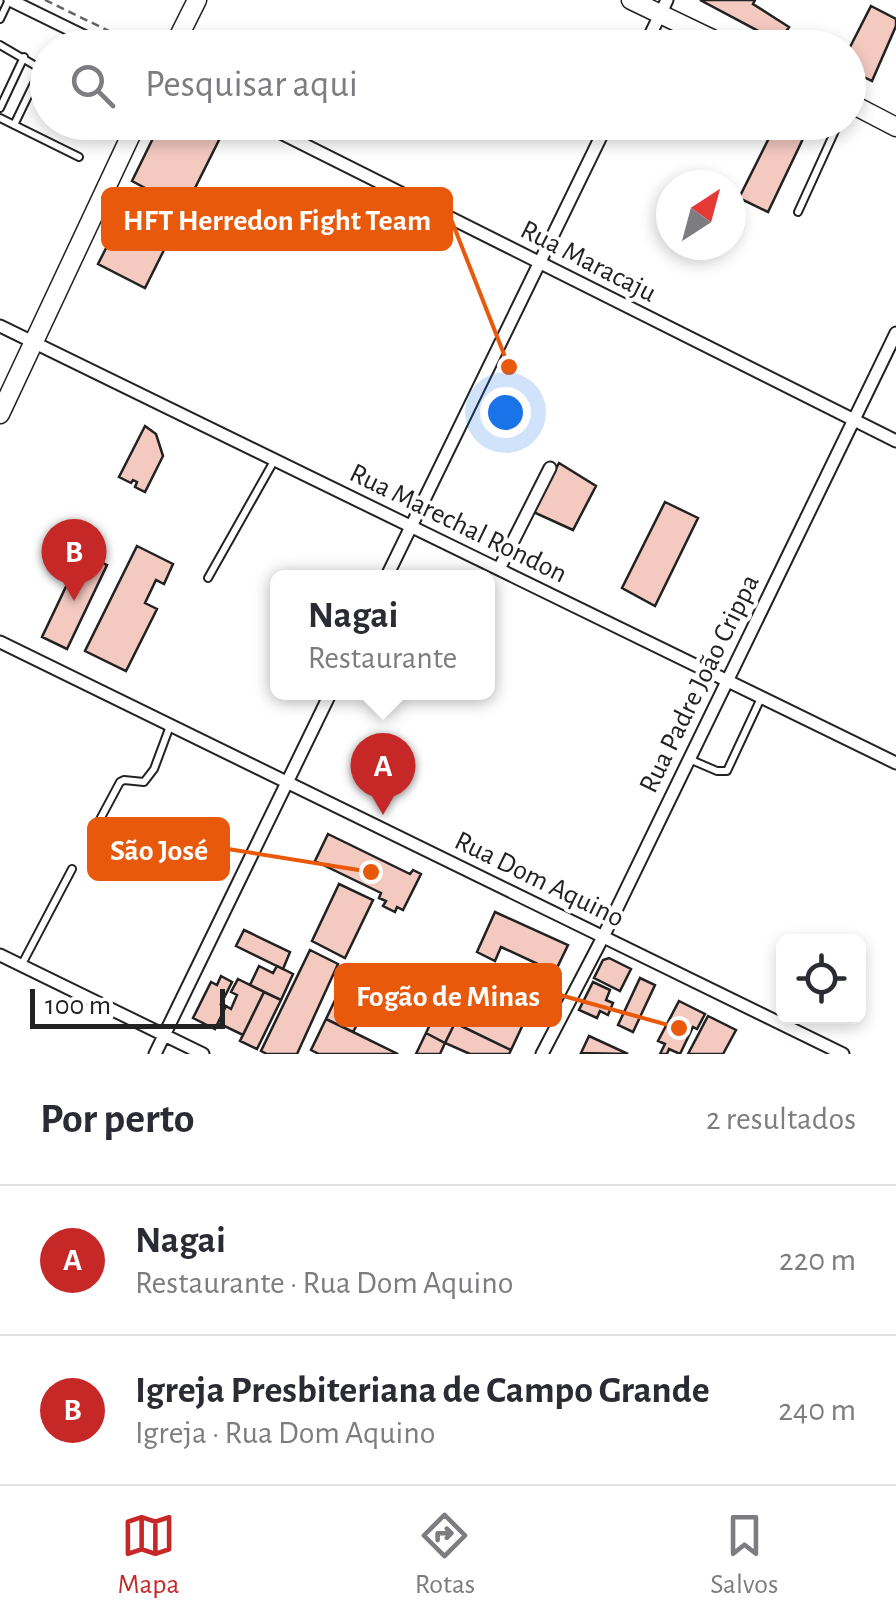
<!DOCTYPE html>
<html lang="pt">
<head>
<meta charset="utf-8">
<style>
	body { margin:0; font-family:"Alegreya Sans",sans-serif; background:#f7f7f7; color:#2b2b33 }
	.controls { position:absolute; right:30px; bottom:30px; display:grid; overflow:hidden; border-radius:15px; box-shadow:0 5px 15px #0003 }
	.controls button { width:90px; height:90px; display:grid; place-items:center; padding:0; border:0; border-bottom:2px solid #e1e1e2; background:#fff; color:#2b2b33; font:50px sans-serif }
	.compass { position:absolute; left:656px; top:170px; width:90px; height:90px; border-radius:50%; background:#fff; box-shadow:0 5px 15px #0003; rotate:36deg }
	.scale { position:absolute; left:30px; bottom:25px; width:195px; box-sizing:border-box; padding-left:10px; border:5px solid #222; border-top:0; font-size:28px; line-height:35px; white-space:nowrap; color:#222; -webkit-text-stroke:8px #fff; paint-order:stroke }
	.you { position:absolute; left:505px; top:412px; width:35px; height:35px; margin:-25px; border:8px solid #fff; border-radius:50%; background:#1a73e8; box-shadow:0 0 0 15px #1a73e833 }
	.badge { display:grid; place-items:center; width:65px; height:65px; border-radius:50%; background:#c62828; color:#fff; font-size:32px; font-weight:700 }
	.pin { position:absolute; translate:-50% -82px; filter:drop-shadow(0 2px 5px #0008) }
	.pin::after { content:''; position:absolute; top:52px; width:35px; height:30px; background:inherit; clip-path:polygon(0 0,100% 0,50% 100%) }
	.popup { position:absolute; left:270px; top:570px; width:225px; height:130px; box-sizing:border-box; display:grid; place-content:center; border-radius:15px; background:#fff; filter:drop-shadow(0 2px 8px #0005); font-size:32px; white-space:nowrap; color:#7c7c81 }
	.popup b { font-size:38px; color:#2b2b33 }
	.popup::after { content:''; position:absolute; left:50%; top:100%; margin-left:-20px; border:20px solid transparent; border-top-color:#fff }
	.list { margin:0; padding:0; list-style:none }
	h2 { display:flex; justify-content:space-between; align-items:center; height:130px; margin:0; padding:0 40px; font-size:42px }
	h2 small { font-size:32px; font-weight:400; color:#7c7c81 }
	.list li { display:grid; grid-template-columns:65px 1fr auto; gap:30px; align-items:center; box-sizing:border-box; height:150px; padding:0 40px; border-top:2px solid #e1e1e2 }
	.list b { display:block; font-size:38px; white-space:nowrap }
	.list p { margin:0; font-size:32px; white-space:nowrap; color:#7c7c81 }
	.list em { font-size:32px; font-style:normal; color:#7c7c81 }
	.icon { flex:none; width:55px; height:55px; fill:none; stroke:currentColor; stroke-width:2; stroke-linecap:round; stroke-linejoin:round }
	.map { position:relative; flex:none; width:896px; height:1054px; overflow:hidden }
	.search { position:absolute; background:#fff; box-shadow:0 5px 15px #0003; left:30px; right:30px; top:30px; height:110px; display:flex; align-items:center; gap:25px; box-sizing:border-box; padding:0 35px; border-radius:55px; color:#7c7c81; font-size:38px }
	.sheet { height:430px; background:#fff }
	nav { display:flex; justify-content:space-around; align-items:center; box-sizing:border-box; height:140px; border-top:2px solid #e1e1e2; background:#fff; font-size:28px; color:#7c7c81 }
	nav a { display:grid; justify-items:center; gap:5px }
	nav .on { color:#c62828 }
	.map>svg:first-child { display:block }
	.building { fill:#f3c9c0; stroke:#222; stroke-width:2.5 }
	.lines { fill:none; stroke-linecap:round; stroke-linejoin:round }
	.lane-casing { stroke:#222; stroke-width:10 }
	.street-casing { stroke:#222; stroke-width:15 }
	.secondary-casing { stroke:#222; stroke-width:21 }
	.path { stroke:#646464; stroke-width:2.5; stroke-dasharray:8 5; stroke-linecap:butt }
	.lane { stroke:#fff; stroke-width:6 }
	.street { stroke:#fff; stroke-width:11 }
	.secondary { stroke:#fff; stroke-width:18 }
	.labels { text-anchor:middle; stroke-width:8; stroke-linejoin:round; paint-order:stroke }
	.street-label { font-size:28px; fill:#222; stroke:#fff }
	.leader { fill:none; stroke:#e8590c; stroke-width:4 }
	.callout-dot { fill:#e8590c; stroke:#fff; stroke-width:4 }
	.callout { fill:#e8590c; stroke:#e8590c; stroke-width:4 }
	.callout-label { font-size:30px; text-anchor:middle; font-weight:bold; fill:#fff }
</style>
</head>
<body>
<div class="map">
<svg width="896" height="1054" viewBox="0 0 896 1054">
	<rect width="100%" height="100%" fill="#fff"/>
	<path class="building" d="M 700,0 L 755,0 L 753,4 L 789,27 L 779,42 Z
		M 871,6 L 896,19 L 896,26 L 872,81 L 848,69 L 848,51 Z
		M 161,122 L 198,122 L 222,134 L 145,288 L 98,264 L 130,201 L 137,204 L 145,188 L 132,181 Z
		M 777,122 L 811,122 L 768,212 L 739,198 Z
		M 145,426 L 156,434 L 163,456 L 145,492 L 135,487 L 137,482 L 133,480 L 131,483 L 119,477 Z
		M 559,463 L 596,486 L 573,530 L 531,511 Z
		M 665,502 L 698,518 L 655,606 L 622,588 Z
		M 137,546 L 173,564 L 164,584 L 156,580 L 145,603 L 157,609 L 126,671 L 85,651 Z
		M 82,553 L 107,565 L 67,649 L 42,637 Z
		M 328,834 L 410,874 L 413,870 L 421,874 L 403,910 L 397,907 L 395,912 L 383,906 L 386,901 L 379,898 L 381,893 L 315,861 Z
		M 339,884 L 373,900 L 345,958 L 312,941 Z
		M 495,912 L 568,945 L 555,972 L 501,947 L 495,961 L 477,952 Z
		M 244,930 L 290,952 L 283,969 L 236,946 Z
		M 310,950 L 338,964 L 297,1054 L 267,1054 L 261,1051 Z
		M 609,958 L 631,969 L 620,991 L 594,978 L 603,960 Z
		M 259,966 L 273,973 L 277,966 L 293,974 L 281,1000 L 250,985 Z
		M 470,969 L 534,1001 L 511,1050 L 455,1023 L 445,1043 L 426,1033 L 436,1012 L 446,1017 Z
		M 221,976 L 232,982 L 221,1004 L 226,1006 L 215,1029 L 193,1018 L 211,982 L 217,985 Z
		M 640,978 L 655,985 L 633,1032 L 618,1025 Z
		M 238,979 L 264,992 L 243,1035 L 218,1023 L 226,1006 L 231,1009 L 237,995 L 231,992 Z
		M 593,982 L 610,990 L 606,1000 L 613,1003 L 608,1015 L 600,1011 L 597,1018 L 579,1010 Z
		M 264,992 L 281,1000 L 257,1049 L 240,1041 Z
		M 337,996 L 370,1012 L 363,1025 L 358,1023 L 353,1032 L 326,1019 Z
		M 679,1001 L 705,1014 L 697,1029 L 693,1027 L 680,1054 L 669,1049 L 667,1054 L 660,1054 L 665,1044 L 658,1041 Z
		M 708,1016 L 736,1030 L 723,1054 L 688,1054 Z
		M 326,1019 L 353,1032 L 398,1054 L 319,1054 L 311,1050 Z
		M 455,1023 L 511,1050 L 509,1054 L 470,1054 L 445,1043 Z
		M 426,1033 L 445,1043 L 440,1054 L 416,1054 Z
		M 589,1036 L 628,1054 L 581,1053 Z"/>
	<g class="lines">
		<g class="lane-casing">
			<path id="lane" d="M 0,19 L 9,0
				M 0,45 L 41,69 L 14,125
				M 0,108 L 24,57
				M 0,118 L 79,157
				M 798,212 L 839,122
				M 208,578 L 274,461
				M 689,759 L 717,771 L 727,771 L 761,698
				M 97,825 L 120,782 L 124,780 L 144,782 L 154,769 L 170,726
				M 22,964 L 72,869"/>
		</g>
		<g class="street-casing">
			<path id="street" d="M 10,0 L 108,48
				M 644,48 L 667,0
				M 259,122 L 896,441
				M 0,326 L 896,763
				M 499,569 L 550,468
				M 386,578 L 608,122
				M 0,642 L 843,1054
				M 0,955 L 203,1054
				M 155,1054 L 331,692
				M 542,1054 L 603,937 L 896,333"/>
		</g>
		<g class="secondary-casing">
			<path id="secondary" d="M 631,0 L 731,48
				M 173,48 L 197,0
				M 848,102 L 896,127
				M 0,414 L 137,122"/>
		</g>
		<path class="path" d="M 45,0 L 144,48"/>
		<use href="#lane" class="lane"/>
		<use href="#street" class="street"/>
		<use href="#secondary" class="secondary"/>
	</g>
	<g class="labels">
		<g class="street-label">
			<text transform="translate(589 260) rotate(27)" y="10">Rua Maracaju</text>
			<text transform="translate(459 522) rotate(26)" y="10">Rua Marechal Rondon</text>
			<text transform="translate(698 683) rotate(-64)" y="10">Rua Padre João Crippa</text>
			<text transform="translate(540 878) rotate(26)" y="10">Rua Dom Aquino</text>
		</g>
	</g>
	<path class="leader" d="M509 367L451 219M371 872L228 849M679 1028L560 995"/>
	<g class="callout-dot">
		<circle cx="509" cy="367" r="10"/>
		<circle cx="371" cy="872" r="10"/>
		<circle cx="679" cy="1028" r="10"/>
	</g>
	<g class="callout">
		<rect x="103" y="189" width="348" height="60" rx="10"/>
		<rect x="89" y="819" width="139" height="60" rx="10"/>
		<rect x="336" y="965" width="224" height="60" rx="10"/>
	</g>
	<g class="callout-label">
		<text x="277" y="230">HFT Herredon Fight Team</text>
		<text x="159" y="860">São José</text>
		<text x="448" y="1006">Fogão de Minas</text>
	</g>
</svg>
<div class="controls">
<button><svg class="icon" aria-label="locate" viewBox="0 0 24 24"><circle cx="12" cy="12" r="6"/><path d="M12 2v4M12 18v4M2 12h4M18 12h4"/></svg></button>
</div>
<svg class="compass" viewBox="-18 -18 36 36"><path d="M0-13l5 13h-10z" fill="#e53935"/><path d="M0 13l5-13h-10z" fill="#7c7c81"/></svg>
<div class="scale">100 m</div>
<div class="you"></div>
<div class="pin badge" style="left:383px;top:815px">A</div>
<div class="popup"><b>Nagai</b>Restaurante</div>
<div class="pin badge" style="left:74px;top:601px">B</div>
<div class="search"><svg class="icon" aria-label="search" viewBox="0 0 24 24"><circle cx="10" cy="10" r="6"/><path d="M15 15l6 6"/></svg>Pesquisar aqui</div>
</div>
<section class="sheet">
<h2>Por perto<small>2 resultados</small></h2>
<ul class="list">
<li><span class="badge">A</span><div><b>Nagai</b><p>Restaurante · Rua Dom Aquino</p></div><em>220 m</em></li>
<li><span class="badge">B</span><div><b>Igreja Presbiteriana de Campo Grande</b><p>Igreja · Rua Dom Aquino</p></div><em>240 m</em></li>
</ul>
</section>
<nav>
<a class="on"><svg class="icon" aria-label="map" viewBox="0 0 24 24"><path d="M3 6l6-2 6 2 6-2v14l-6 2-6-2-6 2zM9 4v14M15 6v14"/></svg>Mapa</a>
<a><svg class="icon" aria-label="directions" viewBox="0 0 24 24"><path d="M12 3l9 9-9 9-9-9zM9 14v-3h6M13 9l2 2-2 2"/></svg>Rotas</a>
<a><svg class="icon" aria-label="saved" viewBox="0 0 24 24"><path d="M7 4h10v16l-5-4-5 4z"/></svg>Salvos</a>
</nav>
</body>
</html>
